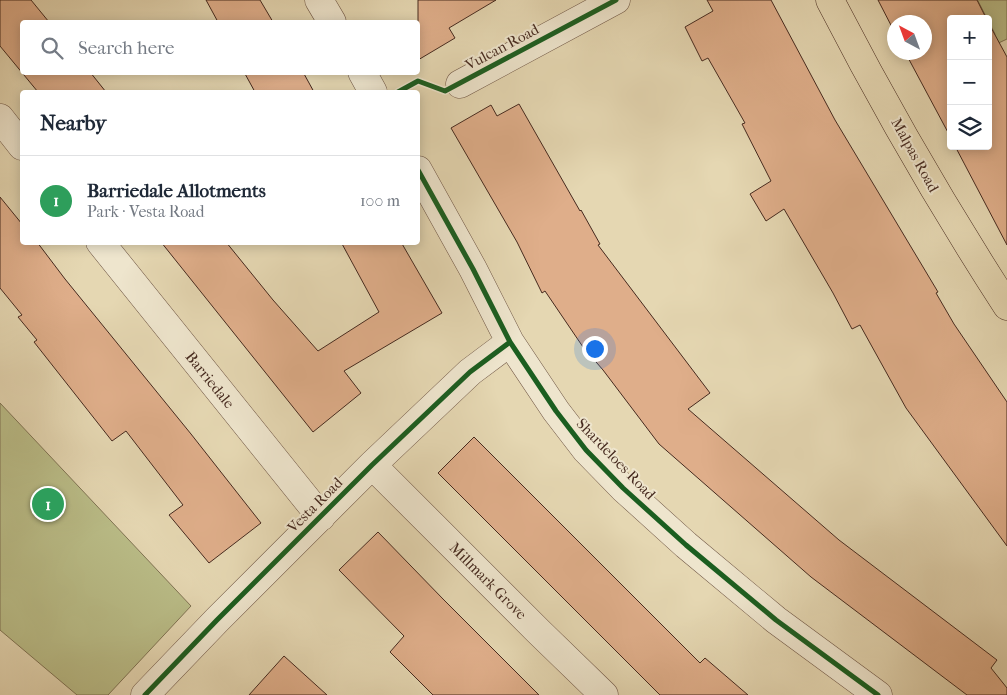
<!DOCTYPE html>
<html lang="en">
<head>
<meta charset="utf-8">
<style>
	body { margin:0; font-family:"IM FELL French Canon",serif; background:#f2f2f3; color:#1f2937 }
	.controls { position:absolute; right:15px; top:15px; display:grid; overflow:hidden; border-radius:5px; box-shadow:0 2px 12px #0003 }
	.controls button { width:45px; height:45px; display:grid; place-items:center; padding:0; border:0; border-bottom:1px solid #e0e1e3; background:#fff; color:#1f2937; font:25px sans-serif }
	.compass { position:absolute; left:887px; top:15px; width:45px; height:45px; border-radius:50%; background:#fff; box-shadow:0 2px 12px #0003; rotate:319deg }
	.you { position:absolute; left:594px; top:348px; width:18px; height:18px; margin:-12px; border:4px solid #fff; border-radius:50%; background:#1a73e8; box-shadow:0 0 0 8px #1a73e833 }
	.badge { display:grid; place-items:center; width:32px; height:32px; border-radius:50%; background:#7c3aed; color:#fff; font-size:16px; font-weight:700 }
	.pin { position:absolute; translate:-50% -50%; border:2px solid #fff; box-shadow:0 1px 5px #0006 }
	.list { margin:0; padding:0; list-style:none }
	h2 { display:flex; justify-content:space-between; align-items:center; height:65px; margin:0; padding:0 20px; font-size:21px }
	h2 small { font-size:16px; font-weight:400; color:#747a83 }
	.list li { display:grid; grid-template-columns:32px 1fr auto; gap:15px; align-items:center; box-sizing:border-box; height:90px; padding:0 20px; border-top:1px solid #e0e1e3 }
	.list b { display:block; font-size:19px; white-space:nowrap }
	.list p { margin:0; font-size:16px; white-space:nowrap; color:#747a83 }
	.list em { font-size:16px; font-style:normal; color:#747a83 }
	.icon { flex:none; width:28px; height:28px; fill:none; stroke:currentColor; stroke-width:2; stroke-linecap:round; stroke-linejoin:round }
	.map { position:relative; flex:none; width:1007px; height:695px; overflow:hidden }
	.search { position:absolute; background:#fff; box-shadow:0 2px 12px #0003; left:20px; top:20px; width:400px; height:55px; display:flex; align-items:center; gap:12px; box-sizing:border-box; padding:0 18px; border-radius:5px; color:#747a83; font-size:19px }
	.panel { position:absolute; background:#fff; box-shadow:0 2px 12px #0003; left:20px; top:90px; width:400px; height:155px; border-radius:5px }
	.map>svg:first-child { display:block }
	.green { fill:#babd88; stroke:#807454 }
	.building { fill:#dfae8a; stroke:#462a1f }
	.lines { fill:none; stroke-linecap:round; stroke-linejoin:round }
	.minor-casing { stroke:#6e5544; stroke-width:29 }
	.major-casing { stroke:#462a1f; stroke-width:29 }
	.minor { stroke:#eee5cd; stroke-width:28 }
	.major { stroke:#e5d7b2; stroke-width:28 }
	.cycleway-casing { stroke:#eee5cd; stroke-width:8 }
	.cycleway { stroke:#1b5e20; stroke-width:5 }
	.labels { text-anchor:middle; stroke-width:4; stroke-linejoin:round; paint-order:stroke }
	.street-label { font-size:15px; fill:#462a1f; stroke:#eee5cd }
</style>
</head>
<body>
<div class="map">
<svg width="1007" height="695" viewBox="0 0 1007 695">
	<rect width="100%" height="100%" fill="#e5d7b2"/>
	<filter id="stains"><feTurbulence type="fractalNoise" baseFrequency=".004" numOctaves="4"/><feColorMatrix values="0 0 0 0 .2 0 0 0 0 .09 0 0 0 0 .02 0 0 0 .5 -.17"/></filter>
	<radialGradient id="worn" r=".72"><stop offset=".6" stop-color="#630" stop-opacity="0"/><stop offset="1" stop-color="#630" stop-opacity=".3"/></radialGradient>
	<path class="green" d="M 940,0 L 1007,0 L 1007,39 L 988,48 L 995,34 L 978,1 L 944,19 Z
		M 0,403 L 191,606 L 108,695 L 77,695 L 0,630 Z"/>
	<path class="building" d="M 0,0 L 31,0 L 49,22 L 22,22 L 22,72 L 90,72 L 106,92 L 38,92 L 0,46 Z
		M 206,0 L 260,0 L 273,22 L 218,22 Z
		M 418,0 L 496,0 L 449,28 L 455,38 L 418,60 Z
		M 707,0 L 771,0 L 835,120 L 938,292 L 936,293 L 954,324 L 1007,402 L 1007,546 L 906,408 L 860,325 L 852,329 L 833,293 L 784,209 L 766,221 L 750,194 L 771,181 L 742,124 L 745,123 L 708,58 L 702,61 L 685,27 L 713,11 Z
		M 878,0 L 977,0 L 984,14 L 987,19 L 951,19 L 951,138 L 905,52 L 924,52 L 924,22 L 894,22 L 894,31 Z
		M 988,22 L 1007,57 L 1007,245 L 955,146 L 988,146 Z
		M 244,72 L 303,72 L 314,92 L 255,92 Z
		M 519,104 L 580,211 L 581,210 L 600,244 L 598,245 L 710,393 L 688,409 L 839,540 L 997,660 L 991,668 L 1007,688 L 1007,695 L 967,695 L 811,577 L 659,444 L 603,370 L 583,347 L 545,291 L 542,293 L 517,242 L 451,128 L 491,105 L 497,116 Z
		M 0,197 L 22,224 L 22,242 L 37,242 L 65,279 L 191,434 L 261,523 L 209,563 L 169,515 L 183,505 L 126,431 L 112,441 L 34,342 L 37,340 L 18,317 L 22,315 L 0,288 Z
		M 161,242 L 226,242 L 273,300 L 318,351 L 379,312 L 341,242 L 401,242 L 442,313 L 344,371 L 361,393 L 313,432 Z
		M 474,437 L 700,663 L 705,658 L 748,695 L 660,695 L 438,473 Z
		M 378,532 L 443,599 L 539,695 L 433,695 L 390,652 L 404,636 L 339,570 Z
		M 284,656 L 327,695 L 249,695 Z"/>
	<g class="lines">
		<g class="minor-casing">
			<path id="minor" d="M 319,0 L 332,22
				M 362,72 L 373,92
				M 460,84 L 616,0
				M 0,118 L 22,146
				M 418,170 L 473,269 L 510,342 L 556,411 L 586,450 L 623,488 L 686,545 L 776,620 L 878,695
				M 100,242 L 321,517
				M 372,465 L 538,631 L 604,695
				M 145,695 L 217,620 L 372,465 L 470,372 L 510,342"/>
		</g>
		<g class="major-casing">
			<path id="major" d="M 830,0 C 884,105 943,207 1007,306"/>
		</g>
		<use href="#minor" class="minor"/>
		<use href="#major" class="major"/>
		<g class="cycleway-casing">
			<path id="cycleway" d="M 398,92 L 418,81 L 445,91 L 616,0
				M 418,170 L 473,269 L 510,342 L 556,411 L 586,450 L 623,488 L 686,545 L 776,620 L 878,695
				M 145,695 L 217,620 L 372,465 L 470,372 L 510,342"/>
		</g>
		<use href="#cycleway" class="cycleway"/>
	</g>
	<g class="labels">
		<g class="street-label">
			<text transform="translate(502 47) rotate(-28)" y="5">Vulcan Road</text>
			<text transform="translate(915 155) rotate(61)" y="5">Malpas Road</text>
			<text transform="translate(210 380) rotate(51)" y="5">Barriedale</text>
			<text transform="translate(616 459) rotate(46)" y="5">Shardeloes Road</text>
			<text transform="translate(315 505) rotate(-45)" y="5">Vesta Road</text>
			<text transform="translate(488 581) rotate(45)" y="5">Millmark Grove</text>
		</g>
	</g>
	<rect width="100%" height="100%" filter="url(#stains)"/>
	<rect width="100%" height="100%" fill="url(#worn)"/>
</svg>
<div class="controls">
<button>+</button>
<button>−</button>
<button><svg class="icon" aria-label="layers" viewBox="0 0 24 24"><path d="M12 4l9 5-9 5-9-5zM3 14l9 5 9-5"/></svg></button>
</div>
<svg class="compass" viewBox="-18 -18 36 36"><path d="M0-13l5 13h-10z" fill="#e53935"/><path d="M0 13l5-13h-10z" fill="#747a83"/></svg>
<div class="you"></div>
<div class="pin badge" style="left:48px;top:504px;background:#2e9e5b">1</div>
<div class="search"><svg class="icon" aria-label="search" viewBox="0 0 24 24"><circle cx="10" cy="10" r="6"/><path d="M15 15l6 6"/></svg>Search here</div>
<section class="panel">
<h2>Nearby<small></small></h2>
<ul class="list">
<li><span class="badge" style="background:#2e9e5b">1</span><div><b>Barriedale Allotments</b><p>Park · Vesta Road</p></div><em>100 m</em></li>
</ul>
</section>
</div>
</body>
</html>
